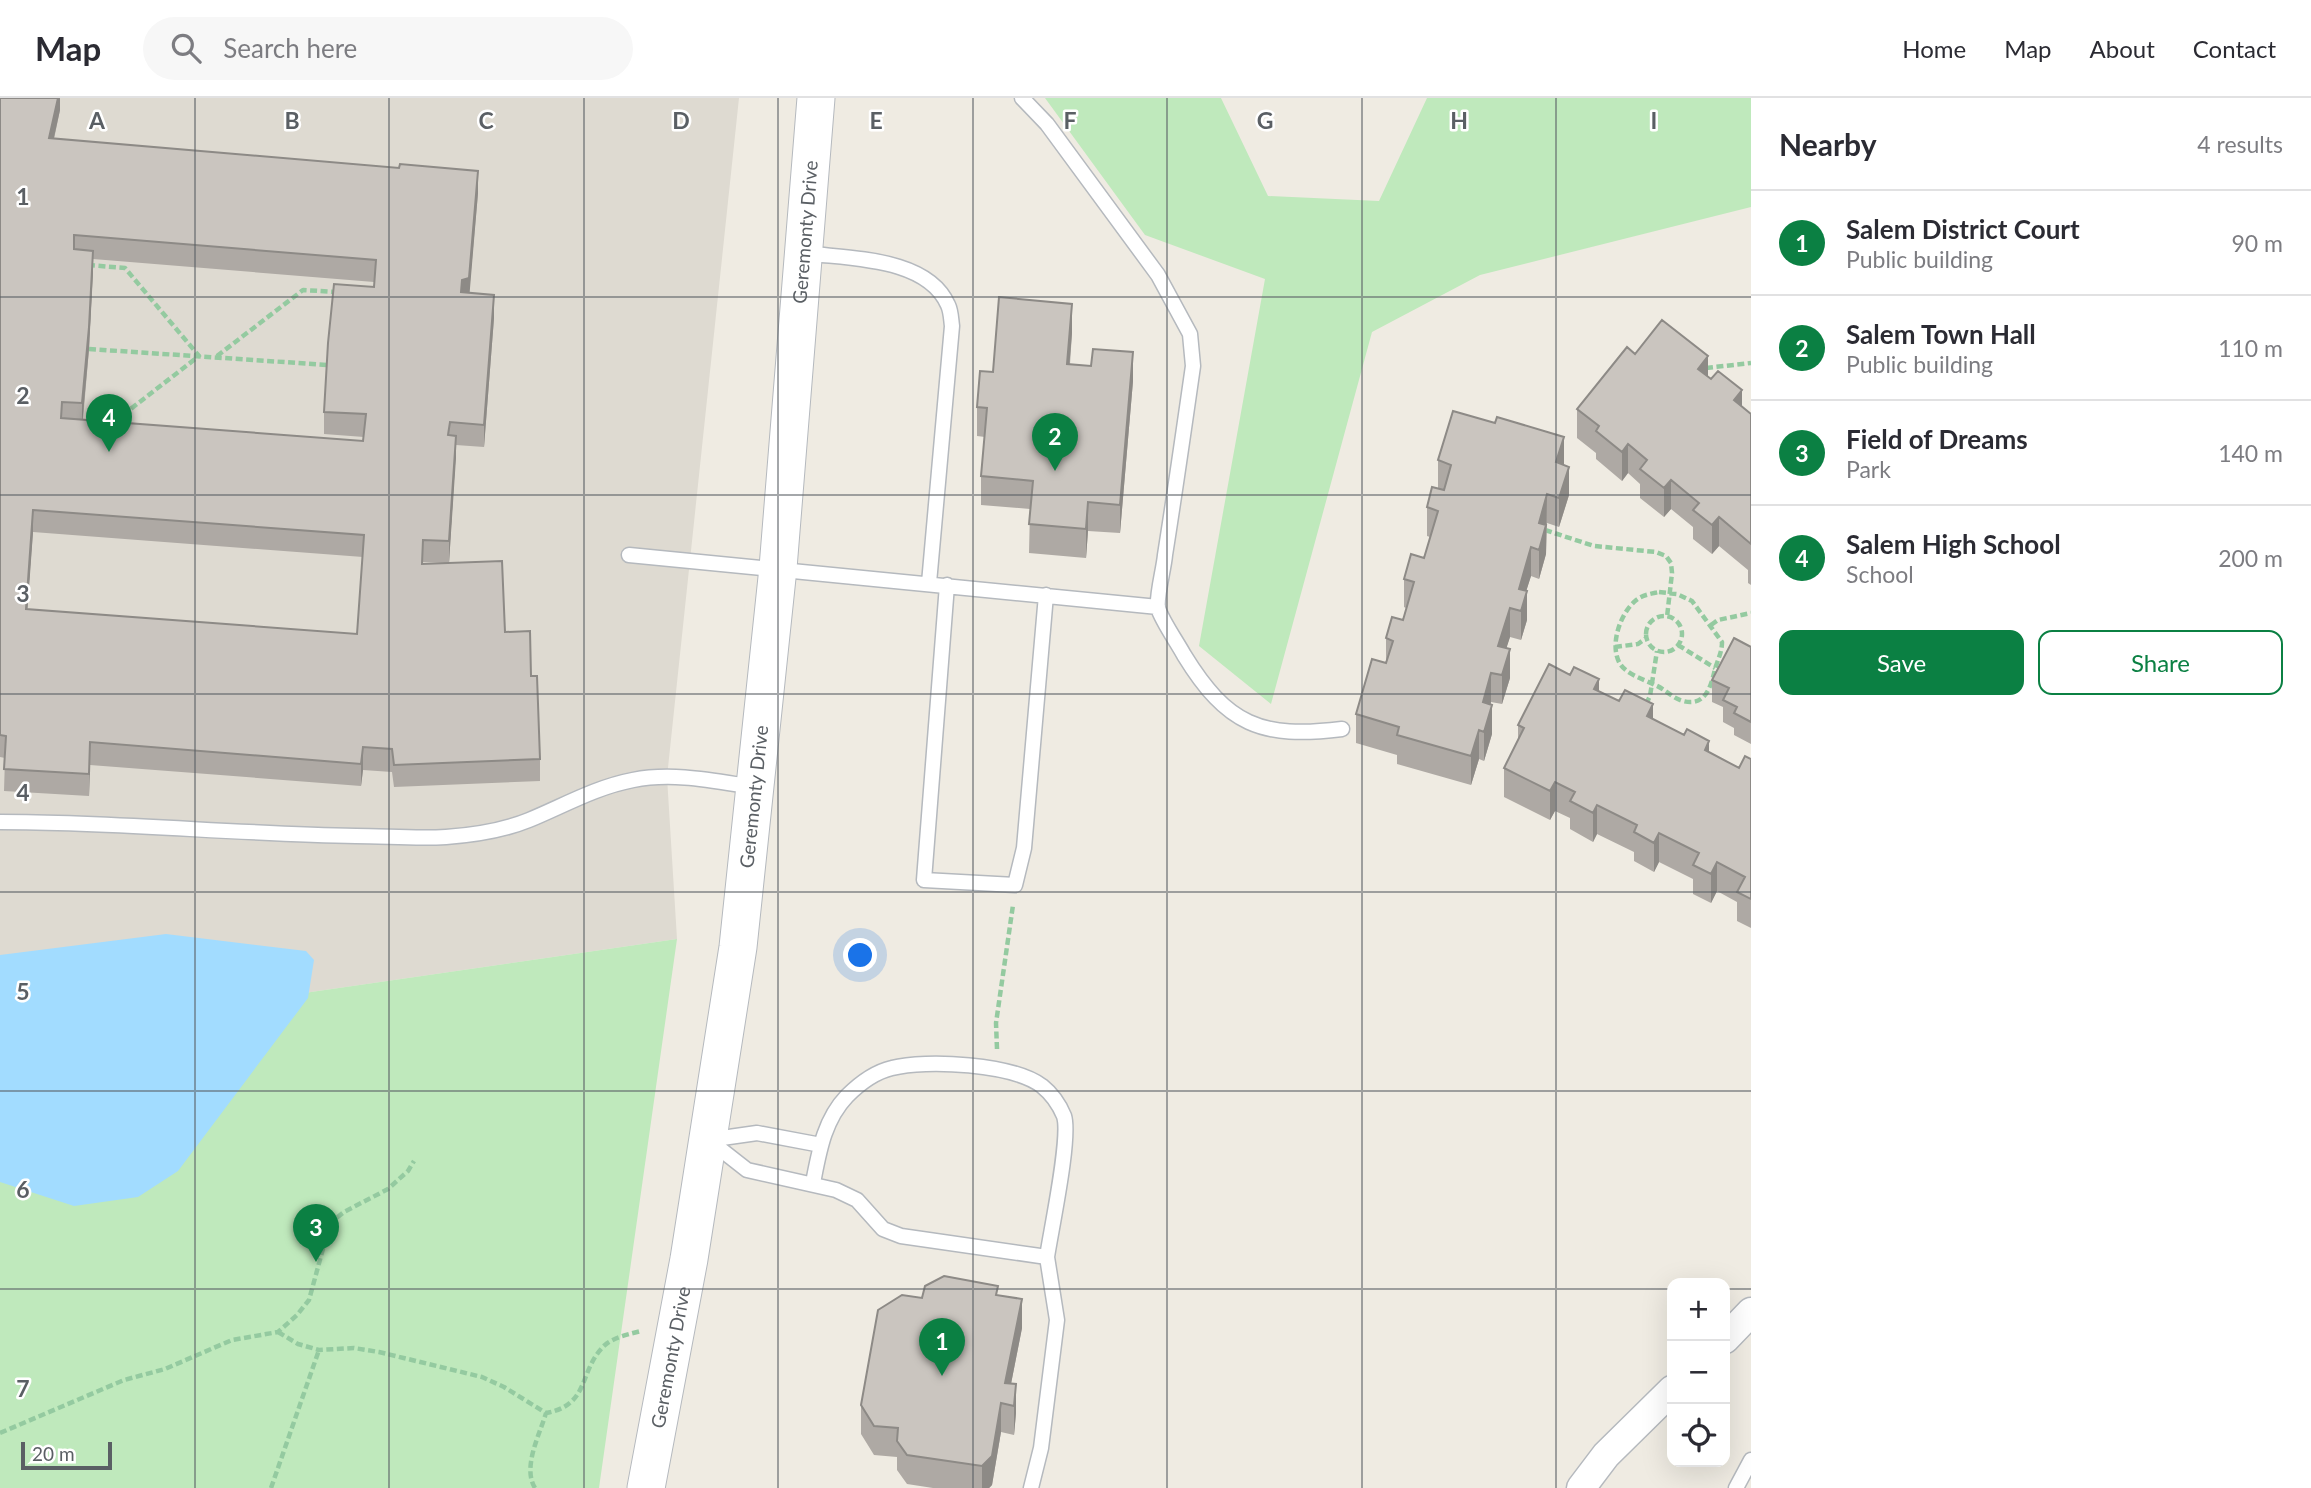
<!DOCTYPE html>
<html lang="en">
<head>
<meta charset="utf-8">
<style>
	body { margin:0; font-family:Lato,sans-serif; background:#f7f7f7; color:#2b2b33 }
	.controls { position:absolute; right:21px; bottom:21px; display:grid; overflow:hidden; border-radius:14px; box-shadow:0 7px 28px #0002 }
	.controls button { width:63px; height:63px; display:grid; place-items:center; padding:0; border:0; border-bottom:2px solid #e1e1e2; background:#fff; color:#2b2b33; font:35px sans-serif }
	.scale { position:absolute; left:21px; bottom:18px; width:91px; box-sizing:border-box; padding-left:7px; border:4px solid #5a5f64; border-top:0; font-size:19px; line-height:24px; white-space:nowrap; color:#5a5f64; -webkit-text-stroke:5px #fff; paint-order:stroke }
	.you { position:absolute; left:861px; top:858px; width:24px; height:24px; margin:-18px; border:5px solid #fff; border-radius:50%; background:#1a73e8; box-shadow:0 0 0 10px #1a73e833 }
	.badge { display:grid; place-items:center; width:46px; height:46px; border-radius:50%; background:#0b8043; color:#fff; font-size:23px; font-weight:700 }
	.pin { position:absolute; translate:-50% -58px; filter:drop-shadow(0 2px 4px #0008) }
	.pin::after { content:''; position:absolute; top:37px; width:24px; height:21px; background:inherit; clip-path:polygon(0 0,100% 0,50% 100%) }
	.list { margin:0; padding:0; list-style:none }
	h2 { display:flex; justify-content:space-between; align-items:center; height:91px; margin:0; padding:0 28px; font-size:30px }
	h2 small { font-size:23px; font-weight:400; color:#7c7c81 }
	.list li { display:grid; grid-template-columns:46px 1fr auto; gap:21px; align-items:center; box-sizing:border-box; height:105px; padding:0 28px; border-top:2px solid #e1e1e2 }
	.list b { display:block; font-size:26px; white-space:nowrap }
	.list p { margin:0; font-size:23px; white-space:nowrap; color:#7c7c81 }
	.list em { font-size:23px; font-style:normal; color:#7c7c81 }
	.actions { display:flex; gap:14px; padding:21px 28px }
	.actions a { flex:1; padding:16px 0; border:2px solid #0b8043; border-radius:14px; text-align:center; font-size:24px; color:#0b8043 }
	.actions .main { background:#0b8043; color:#fff }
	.icon { flex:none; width:38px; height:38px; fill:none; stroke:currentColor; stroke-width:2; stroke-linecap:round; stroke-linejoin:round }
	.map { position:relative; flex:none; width:1751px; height:1390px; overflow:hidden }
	header { display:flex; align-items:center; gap:42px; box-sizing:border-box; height:98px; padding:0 35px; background:#fff; border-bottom:2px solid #e1e1e2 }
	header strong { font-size:33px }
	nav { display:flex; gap:38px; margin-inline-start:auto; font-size:24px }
	.search { width:490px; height:63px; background:#f7f7f7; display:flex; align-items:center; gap:18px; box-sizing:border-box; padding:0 24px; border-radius:38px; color:#7c7c81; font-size:26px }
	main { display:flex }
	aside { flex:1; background:#fff }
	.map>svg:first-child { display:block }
	.education { fill:#dedad1 }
	.green { fill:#bfe9bc }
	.water { fill:#a2dcff }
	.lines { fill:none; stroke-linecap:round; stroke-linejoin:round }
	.service-casing { stroke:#b5b9be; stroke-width:17 }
	.minor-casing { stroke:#b5b9be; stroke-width:31 }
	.tertiary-casing { stroke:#b5b9be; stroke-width:39 }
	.path { stroke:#94caa0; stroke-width:4.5; stroke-dasharray:7 3.5; stroke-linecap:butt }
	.service { stroke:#fff; stroke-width:14 }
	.minor { stroke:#fff; stroke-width:28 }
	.tertiary { stroke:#fff; stroke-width:37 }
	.wall { fill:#aea9a4; fill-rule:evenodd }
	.shaded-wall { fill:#8d8a86 }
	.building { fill:#cac5bf; stroke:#8d8a86; stroke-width:2; fill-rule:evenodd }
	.grid { fill:none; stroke:#5a5f64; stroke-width:2; stroke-opacity:0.55 }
	.labels { text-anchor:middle; stroke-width:5; stroke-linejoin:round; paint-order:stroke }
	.street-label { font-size:19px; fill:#5a5f64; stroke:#fff }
	.grid-label { font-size:23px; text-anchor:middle; font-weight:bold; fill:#5a5f64; stroke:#fff; stroke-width:5; stroke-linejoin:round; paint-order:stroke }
</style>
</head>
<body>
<header>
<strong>Map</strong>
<div class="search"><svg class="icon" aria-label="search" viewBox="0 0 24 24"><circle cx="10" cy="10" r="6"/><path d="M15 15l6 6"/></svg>Search here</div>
<nav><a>Home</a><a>Map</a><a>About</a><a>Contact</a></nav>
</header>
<main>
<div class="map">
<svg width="1751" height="1390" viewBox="0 0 1751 1390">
	<rect width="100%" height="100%" fill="#efebe2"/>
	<path class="education" d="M 0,0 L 739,0 L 667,679 L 677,841 L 0,939 Z"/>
	<path class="green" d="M 1045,0 L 1221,0 L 1268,98 L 1379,103 L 1427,0 L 1751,0 L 1751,109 L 1480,177 L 1372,234 L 1271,606 L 1199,548 L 1265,181 L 1145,137 Z
		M 677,841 L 599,1390 L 0,1390 L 0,939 Z"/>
	<path class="water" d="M 166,836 L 306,853 L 314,862 L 308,900 L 178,1073 L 138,1099 L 74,1108 L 0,1084 L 0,857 Z"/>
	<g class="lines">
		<g class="service-casing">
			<path id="service" d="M 1022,0 L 1047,26 L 1158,177 L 1190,236 L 1193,268 C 1184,331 1175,394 1165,457 C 1164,470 1156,499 1158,510 C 1162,523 1177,544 1184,557 C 1227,627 1261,641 1342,631
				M 805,155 C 849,161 927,159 948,207 C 951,213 951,221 952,228 L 929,485
				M 629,457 L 1158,509
				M 947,487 L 924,782 L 1015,787 L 1024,750 L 1046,497
				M 0,724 C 119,724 237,736 356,738 C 385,738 416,741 446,739 C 474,737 502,733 529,722 C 563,708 596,689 633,682 C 673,674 714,683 754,689
				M 708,1042 L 757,1035 L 821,1047
				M 710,1043 L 747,1072 L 836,1092 L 857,1102 L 883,1131 L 901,1138 L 1047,1159 C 1051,1132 1071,1039 1064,1018 C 1059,1006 1052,996 1042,988 C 1013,966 926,961 892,970 C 875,974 859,986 847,998 C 824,1022 819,1054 813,1085
				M 1031,1390 L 1041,1350 L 1057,1222 L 1047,1159
				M 1736,1390 L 1751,1362"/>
		</g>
		<g class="minor-casing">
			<path id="minor" d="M 1725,1241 L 1751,1214
				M 1581,1390 L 1606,1357 L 1672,1292"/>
		</g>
		<g class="tertiary-casing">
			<g id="tertiary">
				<path id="s1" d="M 646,1390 L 689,1161 L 738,849 L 778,470 L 816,0"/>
			</g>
		</g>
		<path class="path" d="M 88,167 L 125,170 L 199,258 L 110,327
			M 89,251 L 328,267
			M 217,258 L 303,192 L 336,194
			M 1706,270 L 1751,265
			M 1545,432 L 1594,448 L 1656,454 L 1666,458 L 1671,465 L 1672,475 L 1667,519
			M 1659,494 L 1677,496 L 1692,503 L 1722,544 C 1722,554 1718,561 1715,571 C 1711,588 1706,609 1683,603 C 1672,600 1665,591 1655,587 C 1643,581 1625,576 1619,564 C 1610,546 1620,517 1634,504 C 1641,497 1650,496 1659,494 Z
			M1646 536a18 18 0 1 1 36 0a18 18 0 1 1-36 0Z
			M 1711,527 L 1718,522 L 1751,515
			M 1678,547 L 1715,570
			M 1615,549 L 1638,546 L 1646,540
			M 1646,606 L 1650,598 L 1657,553
			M 997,951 L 996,925 L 1013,807
			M 278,1234 L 298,1246 L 319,1252 L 354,1250 L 379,1254 L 482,1279 L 504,1289 L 546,1315 C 591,1307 578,1272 605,1247 C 614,1239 630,1236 641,1233
			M 0,1335 L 124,1282 L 165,1271 L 232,1242 L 278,1234 L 297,1217 L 309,1202 L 330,1125 L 344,1114 L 388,1091 L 408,1073 L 414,1063
			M 271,1390 L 319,1252
			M 535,1390 C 522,1369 540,1336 546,1315"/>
		<use href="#service" class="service"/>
		<use href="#minor" class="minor"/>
		<use href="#tertiary" class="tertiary"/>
	</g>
	<path class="wall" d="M 0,0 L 60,0 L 60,12 L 54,41 L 478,95 L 469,195 L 494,220 L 484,349 L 456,347 L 449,465 L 505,534 L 531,578 L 540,661 L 540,683 L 394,689 L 392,674 L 363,672 L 361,688 L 90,667 L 89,698 L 4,693 L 5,660 L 0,659 ZM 93,161 L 374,184 L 374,189 L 324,314 L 324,336 L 364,339 L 363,343 L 83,322 L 89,251 ZM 33,434 L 363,459 L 357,536 L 27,511 ZM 423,464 L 445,465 L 423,466 Z
		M 1072,235 L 1070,266 L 1133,283 L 1120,435 L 1088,433 L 1086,460 L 1029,455 L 1030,411 L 981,407 L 981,378 L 985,339 L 977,338 L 977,309 L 993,274 Z
		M 1635,256 L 1708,279 L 1751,316 L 1751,487 L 1748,485 L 1748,472 L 1719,448 L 1712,456 L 1693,441 L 1693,429 L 1671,411 L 1664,419 L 1640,400 L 1640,386 L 1628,375 L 1622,383 L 1596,361 L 1596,355 L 1577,340 L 1577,311 Z
		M 1438,362 L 1564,367 L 1569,397 L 1559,429 L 1547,425 L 1546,456 L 1539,481 L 1531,478 L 1526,493 L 1527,522 L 1521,542 L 1510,539 L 1506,550 L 1510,580 L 1502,606 L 1491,604 L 1491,607 L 1492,636 L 1484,663 L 1479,661 L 1471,687 L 1397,666 L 1397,657 L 1356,645 L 1356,616 L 1386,565 L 1386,540 L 1403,522 L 1406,510 L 1404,509 L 1404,481 L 1424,460 L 1430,439 L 1427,438 L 1427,409 L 1438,391 Z
		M 1751,549 L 1751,646 L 1734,637 L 1734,630 L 1723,624 L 1723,609 L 1712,604 L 1712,582 Z
		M 1599,593 L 1653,621 L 1709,655 L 1739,670 L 1751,661 L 1751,830 L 1737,823 L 1737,804 L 1717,793 L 1711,805 L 1693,796 L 1693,781 L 1659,764 L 1654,774 L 1634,763 L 1634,754 L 1597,736 L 1593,744 L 1570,731 L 1570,720 L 1555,713 L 1550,722 L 1504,699 L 1504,670 L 1518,643 L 1518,627 Z
		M 998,1197 L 1022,1230 L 1011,1286 L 1016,1315 L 1014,1337 L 1001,1334 L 992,1387 L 989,1390 L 933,1390 L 907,1386 L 897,1372 L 897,1359 L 874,1357 L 861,1336 L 861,1307 L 922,1200 Z"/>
	<path class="shaded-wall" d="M 58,0 L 60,0 L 60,12 L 49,62 L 49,40 Z
		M 478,73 L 478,95 L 469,202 L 461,194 Z
		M 93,153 L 93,175 L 89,251 L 82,327 L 82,305 Z
		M 494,197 L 494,220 L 484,349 L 484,327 Z
		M 1072,206 L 1072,235 L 1067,295 L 1067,266 Z
		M 1133,254 L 1133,283 L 1120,435 L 1120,407 Z
		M 1708,258 L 1708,287 L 1698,271 Z
		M 1742,292 L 1742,321 L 1734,302 Z
		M 456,338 L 456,360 L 449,465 L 449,443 Z
		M 1564,339 L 1564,368 L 1556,364 Z
		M 1628,346 L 1628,375 L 1622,383 L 1622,354 Z
		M 1569,369 L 1569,397 L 1559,429 L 1559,400 Z
		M 1671,382 L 1671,411 L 1664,419 L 1664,390 Z
		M 1547,396 L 1546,456 L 1539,481 L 1539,425 Z
		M 1088,404 L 1088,433 L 1086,460 L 1086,431 Z
		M 33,412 L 33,434 L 26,533 L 26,511 Z
		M 1719,419 L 1719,448 L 1712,456 L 1712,427 Z
		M 1531,449 L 1531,478 L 1520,513 L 1519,491 Z
		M 1527,493 L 1527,522 L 1521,542 L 1521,513 Z
		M 1510,510 L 1510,539 L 1498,577 L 1498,548 Z
		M 1510,551 L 1510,580 L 1502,606 L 1502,577 Z
		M 1491,575 L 1491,604 L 1483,633 L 1483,604 Z
		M 1599,581 L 1599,610 L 1594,591 Z
		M 1653,606 L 1653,635 L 1647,618 Z
		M 1492,607 L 1492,636 L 1484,663 L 1484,634 Z
		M 1479,632 L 1479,661 L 1471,687 L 1471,658 Z
		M 1709,643 L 1709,672 L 1705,652 Z
		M 90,644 L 90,667 L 89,698 L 89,676 Z
		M 363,649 L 363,672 L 361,688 L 361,666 Z
		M 1555,684 L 1555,713 L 1550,722 L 1550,693 Z
		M 1597,707 L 1597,736 L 1593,744 L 1593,715 Z
		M 1659,735 L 1659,764 L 1654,774 L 1654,745 Z
		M 1717,764 L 1717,793 L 1711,805 L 1711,776 Z
		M 1022,1201 L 1022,1230 L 1007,1306 L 1005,1285 Z
		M 1016,1286 L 1016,1315 L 1014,1337 L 1014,1308 Z
		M 1001,1305 L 1001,1334 L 992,1387 L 989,1390 L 982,1390 L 982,1368 Z"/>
	<path class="building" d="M 0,0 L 58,0 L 49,40 L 399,70 L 400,66 L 478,73 L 469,180 L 462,182 L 461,194 L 494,197 L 484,327 L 450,324 L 448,337 L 456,338 L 449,443 L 423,442 L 422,466 L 502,463 L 505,534 L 530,533 L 531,578 L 537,578 L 540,661 L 394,667 L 392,651 L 363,649 L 361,666 L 90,644 L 89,676 L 4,671 L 6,638 L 0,637 ZM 74,137 L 376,162 L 374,189 L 334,186 L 328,245 L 324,314 L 366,316 L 363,343 L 61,320 L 62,304 L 82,305 L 89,229 L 93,153 L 74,151 ZM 33,412 L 364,437 L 357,536 L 26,511 Z
		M 999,199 L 1072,206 L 1067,266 L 1091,268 L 1093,251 L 1133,254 L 1120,407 L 1088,404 L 1086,431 L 1029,426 L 1033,383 L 981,378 L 987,310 L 977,309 L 980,273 L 993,274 Z
		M 1662,222 L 1708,258 L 1698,271 L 1711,281 L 1718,273 L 1742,292 L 1734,302 L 1751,316 L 1751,446 L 1719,419 L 1712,427 L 1693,412 L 1699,405 L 1671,382 L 1664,390 L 1640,371 L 1647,362 L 1628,346 L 1622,354 L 1596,333 L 1599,328 L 1577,311 L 1627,249 L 1635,256 Z
		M 1453,313 L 1495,325 L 1497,319 L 1564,339 L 1556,364 L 1569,369 L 1559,400 L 1547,396 L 1539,425 L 1546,427 L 1539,452 L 1531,449 L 1519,491 L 1527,493 L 1521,513 L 1510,510 L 1498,548 L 1510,551 L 1502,577 L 1491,575 L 1483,604 L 1492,607 L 1484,634 L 1479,632 L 1471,658 L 1397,637 L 1399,629 L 1356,616 L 1372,561 L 1386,565 L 1393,543 L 1386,540 L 1392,519 L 1403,522 L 1414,484 L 1404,481 L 1411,456 L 1424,460 L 1438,413 L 1427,409 L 1432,389 L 1444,392 L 1451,367 L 1438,362 Z
		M 1734,540 L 1751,549 L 1751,624 L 1734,615 L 1737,609 L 1723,602 L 1729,590 L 1712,582 Z
		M 1549,566 L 1570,577 L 1574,569 L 1599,581 L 1594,591 L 1619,603 L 1625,592 L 1653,606 L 1647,618 L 1684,637 L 1687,631 L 1709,643 L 1705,652 L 1739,670 L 1745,658 L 1751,661 L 1751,801 L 1737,794 L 1745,779 L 1717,764 L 1711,776 L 1693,767 L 1699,755 L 1659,735 L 1654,745 L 1634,734 L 1637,727 L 1597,707 L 1593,715 L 1570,703 L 1575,694 L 1555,684 L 1550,693 L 1504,670 L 1524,630 L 1518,627 Z
		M 944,1178 L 998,1188 L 996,1197 L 1022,1201 L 1005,1285 L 1016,1286 L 1014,1308 L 1001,1305 L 992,1358 L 982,1368 L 907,1357 L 897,1343 L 898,1330 L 874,1328 L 861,1307 L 878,1212 L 902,1197 L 922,1200 L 925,1188 Z"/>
	<path class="grid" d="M 195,0 L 195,1390M 389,0 L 389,1390M 584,0 L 584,1390M 778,0 L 778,1390M 973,0 L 973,1390M 1167,0 L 1167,1390M 1362,0 L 1362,1390M 1556,0 L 1556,1390M 0,199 L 1751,199M 0,397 L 1751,397M 0,596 L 1751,596M 0,794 L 1751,794M 0,993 L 1751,993M 0,1191 L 1672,1191M 1725,1191 L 1751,1191"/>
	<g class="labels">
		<g class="street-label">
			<text dy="7" stroke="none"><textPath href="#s1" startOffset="1267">Geremonty Drive</textPath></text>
			<text dy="7" stroke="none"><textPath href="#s1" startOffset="700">Geremonty Drive</textPath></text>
			<text dy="7" stroke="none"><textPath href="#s1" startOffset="133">Geremonty Drive</textPath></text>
		</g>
	</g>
	<g class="grid-label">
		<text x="97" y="31">A</text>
		<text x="292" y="31">B</text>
		<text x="486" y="31">C</text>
		<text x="681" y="31">D</text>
		<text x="876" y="31">E</text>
		<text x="1070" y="31">F</text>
		<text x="1265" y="31">G</text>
		<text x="1459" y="31">H</text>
		<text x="1654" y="31">I</text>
		<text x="23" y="107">1</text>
		<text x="23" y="306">2</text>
		<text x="23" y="504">3</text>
		<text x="23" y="703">4</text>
		<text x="23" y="902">5</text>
		<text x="23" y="1100">6</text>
		<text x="23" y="1299">7</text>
	</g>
</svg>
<div class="controls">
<button>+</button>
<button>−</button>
<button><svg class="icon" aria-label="locate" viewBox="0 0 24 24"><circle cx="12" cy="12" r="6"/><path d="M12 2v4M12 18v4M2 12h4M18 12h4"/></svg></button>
</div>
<div class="scale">20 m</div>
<div class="you"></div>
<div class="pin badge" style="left:942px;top:1278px">1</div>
<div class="pin badge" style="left:1055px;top:373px">2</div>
<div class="pin badge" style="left:316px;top:1164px">3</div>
<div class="pin badge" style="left:109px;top:354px">4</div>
</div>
<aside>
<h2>Nearby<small>4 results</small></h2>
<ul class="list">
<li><span class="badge">1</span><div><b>Salem District Court</b><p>Public building</p></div><em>90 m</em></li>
<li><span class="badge">2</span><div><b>Salem Town Hall</b><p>Public building</p></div><em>110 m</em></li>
<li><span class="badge">3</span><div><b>Field of Dreams</b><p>Park</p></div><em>140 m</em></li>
<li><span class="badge">4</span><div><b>Salem High School</b><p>School</p></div><em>200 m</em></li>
</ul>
<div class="actions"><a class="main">Save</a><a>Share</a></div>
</aside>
</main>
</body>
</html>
